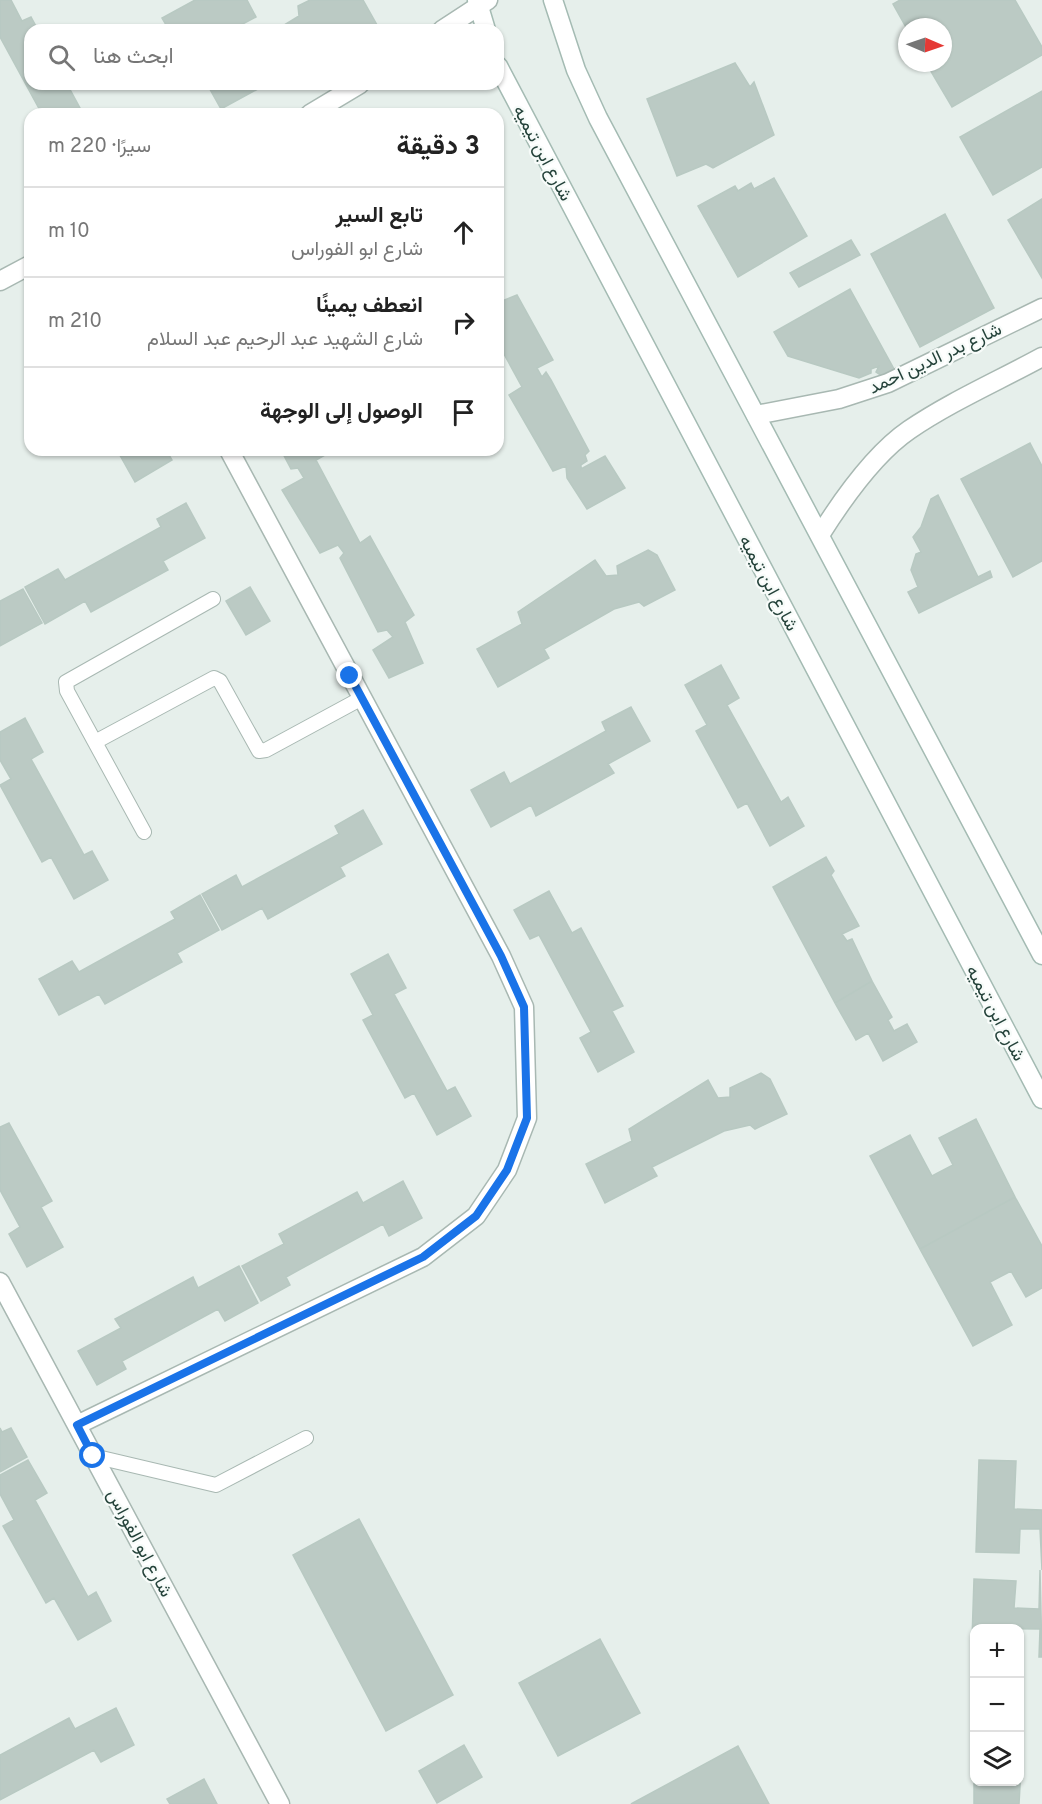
<!DOCTYPE html>
<html lang="ar">
<head>
<meta charset="utf-8">
<style>
	body { margin:0; font-family:Overpass,Vazirmatn,sans-serif; background:#f2f2f2; color:#222; direction:rtl }
	.controls { position:absolute; right:18px; bottom:18px; display:grid; overflow:hidden; border-radius:12px; box-shadow:0 2px 4px #0004 }
	.controls button { width:54px; height:54px; display:grid; place-items:center; padding:0; border:0; border-bottom:2px solid #e0e0e0; background:#fff; color:#222; font:30px sans-serif }
	.compass { position:absolute; left:898px; top:18px; width:54px; height:54px; border-radius:50%; background:#fff; box-shadow:0 2px 4px #0004; rotate:92deg }
	.stop { position:absolute; width:18px; height:18px; margin:-14px; border:4px solid #1a73e8; border-radius:50%; background:#fff }
	.stop.end { background:#1a73e8; border-color:#fff; box-shadow:0 2px 6px #0008 }
	.list { margin:0; padding:0; list-style:none }
	h2 { display:flex; justify-content:space-between; align-items:center; height:78px; margin:0; padding:0 24px; font-size:26px }
	h2 small { font-size:20px; font-weight:400; color:#767676 }
	.list li { display:grid; grid-template-columns:39px 1fr auto; gap:18px; align-items:center; box-sizing:border-box; height:90px; padding:0 24px; border-top:2px solid #e0e0e0 }
	.list b { display:block; font-size:22px; white-space:nowrap }
	.list p { margin:0; font-size:20px; white-space:nowrap; color:#767676 }
	.list em { font-size:20px; font-style:normal; color:#767676 }
	.icon { flex:none; width:33px; height:33px; fill:none; stroke:currentColor; stroke-width:2; stroke-linecap:round; stroke-linejoin:round }
	.map { position:relative; flex:none; width:1042px; height:1804px; overflow:hidden; direction:ltr }
	.search { position:absolute; background:#fff; box-shadow:0 2px 4px #0004; left:24px; top:24px; width:480px; height:66px; display:flex; align-items:center; gap:15px; box-sizing:border-box; padding:0 21px; border-radius:18px; color:#767676; font-size:22px }
	.panel { position:absolute; background:#fff; box-shadow:0 2px 4px #0004; left:24px; top:108px; width:480px; height:348px; border-radius:18px; direction:rtl }
	.map>svg:first-child { display:block }
	.building { fill:#bbcac4; stroke:#b8c9c2; stroke-width:1.5 }
	.lines { fill:none; stroke-linecap:round; stroke-linejoin:round }
	.lane-casing { stroke:#a8b8b2; stroke-width:16 }
	.street-casing { stroke:#a8b8b2; stroke-width:21 }
	.secondary-casing { stroke:#a4bbb3; stroke-width:21 }
	.lane { stroke:#fff; stroke-width:14 }
	.street { stroke:#fff; stroke-width:18 }
	.secondary { stroke:#fff; stroke-width:18 }
	.route { stroke:#1a73e8; stroke-width:8 }
	.labels { text-anchor:middle; stroke-width:4.5; stroke-linejoin:round; paint-order:stroke }
	.street-label { font-size:18px; fill:#24423a; stroke:#f7fbf9 }
</style>
</head>
<body>
<div class="map">
<svg width="1042" height="1804" viewBox="0 0 1042 1804">
	<rect width="100%" height="100%" fill="#e6efeb"/>
	<path class="building" d="M 0,0 L 11,0 L 22,21 L 31,17 L 38,30 L 30,30 L 30,84 L 67,84 L 80,108 L 71,114 L 42,114 L 0,37 Z
		M 195,0 L 247,0 L 256,17 L 235,28 L 236,30 L 169,30 L 162,18 Z
		M 310,0 L 363,0 L 377,25 L 368,30 L 276,30 L 299,16 L 298,6 Z
		M 900,0 L 1015,0 L 1042,47 L 1042,55 L 952,107 L 926,63 L 943,63 L 943,27 L 907,29 L 893,4 Z
		M 735,63 L 750,87 L 754,82 L 774,135 L 713,168 L 706,164 L 677,176 L 647,99 Z
		M 207,84 L 267,84 L 221,109 Z
		M 1042,91 L 1042,167 L 993,195 L 960,137 Z
		M 774,178 L 807,236 L 738,277 L 698,206 L 735,186 L 738,191 L 751,183 L 754,189 Z
		M 1042,199 L 1042,278 L 1008,220 Z
		M 945,214 L 994,308 L 920,347 L 871,254 Z
		M 851,240 L 860,255 L 799,287 L 790,273 Z
		M 850,289 L 894,369 L 882,376 L 876,372 L 879,366 L 871,369 L 871,373 L 859,378 L 788,356 L 774,332 Z
		M 498,294 L 502,301 L 517,295 L 553,360 L 537,368 L 542,377 L 546,372 L 551,380 L 589,451 L 585,455 L 587,461 L 581,465 L 581,469 L 605,456 L 625,488 L 587,509 L 567,478 L 566,466 L 553,471 L 509,395 L 522,387 L 498,343 Z
		M 1030,443 L 1042,466 L 1042,561 L 1013,577 L 961,479 Z
		M 117,450 L 166,450 L 172,460 L 135,482 Z
		M 281,450 L 325,450 L 327,454 L 316,460 L 360,543 L 370,536 L 414,615 L 405,622 L 423,663 L 389,678 L 373,650 L 393,637 L 387,630 L 378,632 L 340,558 L 344,553 L 338,545 L 320,553 L 282,490 L 304,478 L 298,468 L 291,469 Z
		M 938,495 L 978,577 L 990,571 L 992,577 L 919,613 L 908,592 L 918,587 L 911,570 L 916,554 L 921,552 L 913,537 L 921,527 L 931,499 Z
		M 186,503 L 205,538 L 163,561 L 168,570 L 91,612 L 85,601 L 45,624 L 25,587 L 58,569 L 65,580 L 161,527 L 157,519 Z
		M 648,550 L 657,555 L 675,590 L 644,606 L 639,602 L 614,609 L 544,649 L 549,658 L 498,687 L 477,649 L 522,624 L 518,612 L 595,560 L 606,576 L 618,575 L 617,566 Z
		M 250,587 L 270,621 L 246,635 L 226,601 Z
		M 23,589 L 42,623 L 0,646 L 0,601 Z
		M 721,665 L 739,698 L 727,705 L 781,802 L 788,797 L 804,826 L 770,846 L 747,803 L 738,808 L 696,731 L 707,725 L 685,685 Z
		M 631,707 L 650,741 L 608,764 L 614,773 L 536,816 L 531,805 L 491,827 L 471,790 L 504,772 L 510,784 L 606,731 L 602,722 Z
		M 25,718 L 43,752 L 31,759 L 84,855 L 92,851 L 108,880 L 74,899 L 51,857 L 42,862 L 0,785 L 11,779 L 0,760 L 0,732 Z
		M 363,810 L 382,844 L 340,867 L 345,876 L 268,919 L 262,908 L 222,930 L 202,894 L 236,875 L 242,887 L 339,834 L 335,826 Z
		M 826,857 L 834,871 L 831,875 L 859,926 L 842,934 L 847,941 L 852,939 L 872,981 L 835,1003 L 773,887 Z
		M 549,891 L 572,933 L 581,928 L 623,1006 L 612,1011 L 634,1052 L 598,1072 L 580,1038 L 591,1032 L 539,935 L 530,939 L 514,910 Z
		M 200,895 L 219,930 L 177,953 L 182,962 L 105,1004 L 99,994 L 59,1015 L 39,979 L 72,961 L 79,972 L 175,919 L 171,912 Z
		M 388,954 L 406,988 L 394,994 L 447,1091 L 455,1087 L 471,1116 L 437,1135 L 414,1093 L 405,1098 L 363,1020 L 373,1015 L 351,974 Z
		M 872,981 L 892,1017 L 888,1020 L 894,1031 L 907,1024 L 917,1042 L 883,1061 L 868,1033 L 856,1040 L 835,1003 Z
		M 761,1073 L 770,1079 L 787,1114 L 755,1129 L 750,1125 L 724,1131 L 652,1167 L 657,1176 L 605,1203 L 586,1164 L 632,1141 L 629,1129 L 708,1080 L 718,1098 L 730,1097 L 730,1088 Z
		M 976,1119 L 1015,1197 L 920,1249 L 870,1156 L 910,1135 L 932,1176 L 953,1165 L 939,1138 Z
		M 9,1123 L 52,1201 L 41,1207 L 63,1247 L 27,1267 L 9,1234 L 20,1227 L 0,1190 L 0,1127 Z
		M 403,1181 L 422,1218 L 389,1236 L 383,1224 L 286,1277 L 290,1285 L 261,1301 L 242,1266 L 284,1244 L 279,1234 L 357,1192 L 363,1203 Z
		M 1015,1197 L 1042,1246 L 1042,1288 L 1026,1297 L 1011,1271 L 990,1282 L 1012,1325 L 973,1346 L 920,1249 Z
		M 239,1266 L 258,1303 L 225,1321 L 218,1309 L 122,1361 L 126,1369 L 97,1385 L 78,1351 L 121,1328 L 115,1319 L 193,1277 L 198,1288 Z
		M 0,1428 L 2,1432 L 11,1428 L 27,1457 L 0,1472 Z
		M 28,1460 L 47,1493 L 35,1500 L 88,1597 L 96,1592 L 111,1621 L 78,1640 L 54,1598 L 46,1603 L 3,1526 L 14,1520 L 0,1494 L 0,1475 Z
		M 979,1460 L 1016,1461 L 1014,1509 L 1042,1510 L 1042,1570 L 1040,1529 L 1020,1529 L 1019,1553 L 976,1552 Z
		M 359,1519 L 453,1695 L 386,1731 L 293,1555 Z
		M 1040,1570 L 1042,1657 L 1039,1657 L 1040,1629 L 974,1628 L 974,1670 L 971,1670 L 974,1579 L 1016,1581 L 1014,1608 L 1039,1609 Z
		M 600,1639 L 640,1713 L 558,1756 L 519,1683 Z
		M 116,1708 L 134,1745 L 101,1762 L 94,1750 L 0,1800 L 0,1755 L 69,1718 L 75,1729 Z
		M 464,1745 L 482,1777 L 437,1803 L 419,1771 Z
		M 738,1746 L 769,1804 L 631,1804 Z
		M 1020,1768 L 1021,1768 L 1019,1804 L 974,1804 L 974,1780 L 1020,1782 Z
		M 204,1779 L 217,1804 L 170,1804 L 167,1799 Z"/>
	<g class="lines">
		<g class="lane-casing">
			<path id="lane" d="M 95,742 L 214,678 L 220,681 L 259,751 L 266,750 L 362,698
				M 144,832 L 67,691 L 66,682 L 213,599
				M 93,1456 L 216,1485 L 306,1438"/>
		</g>
		<g class="street-casing">
			<path id="street" d="M 442,30 L 488,0
				M 310,114 L 360,84
				M 0,281 L 30,265
				M 756,415 L 839,399 L 888,383 L 1042,308
				M 820,535 C 842,500 874,454 909,430 C 950,402 998,381 1042,357
				M 0,1282 L 280,1804
				M 77,1425 L 423,1257 L 476,1216 L 507,1170 L 527,1118 L 524,1007 L 501,956 L 229,450"/>
		</g>
		<g class="secondary-casing">
			<path id="secondary" d="M 477,0 L 486,30
				M 553,0 L 576,70 L 598,118 L 1042,955
				M 498,66 L 1042,1099"/>
		</g>
		<use href="#lane" class="lane"/>
		<use href="#street" class="street"/>
		<use href="#secondary" class="secondary"/>
	</g>
	<g class="lines">
		<path class="route" d="M 93,1456 L 77,1425 L 423,1257 L 476,1216 L 507,1170 L 527,1118 L 524,1007 L 501,956 L 350,676"/>
	</g>
	<g class="labels">
		<g class="street-label">
			<text transform="translate(543 153) rotate(62)" y="6">شارع ابن تيميه</text>
			<text transform="translate(935 358) rotate(-25)" y="6">شارع بدر الدين احمد</text>
			<text transform="translate(769 583) rotate(62)" y="6">شارع ابن تيميه</text>
			<text transform="translate(996 1013) rotate(62)" y="6">شارع ابن تيميه</text>
			<text transform="translate(140 1543) rotate(62)" y="6">شارع ابو الفوراس</text>
		</g>
	</g>
</svg>
<div class="controls">
<button>+</button>
<button>−</button>
<button><svg class="icon" aria-label="layers" viewBox="0 0 24 24"><path d="M12 4l9 5-9 5-9-5zM3 14l9 5 9-5"/></svg></button>
</div>
<svg class="compass" viewBox="-18 -18 36 36"><path d="M0-13l5 13h-10z" fill="#e53935"/><path d="M0 13l5-13h-10z" fill="#767676"/></svg>
<div class="stop" style="left:93px;top:1456px"></div>
<div class="stop end" style="left:350px;top:676px"></div>
<div class="search"><svg class="icon" aria-label="search" viewBox="0 0 24 24"><circle cx="10" cy="10" r="6"/><path d="M15 15l6 6"/></svg>ابحث هنا</div>
<section class="panel">
<h2>3 دقيقة<small>سيرًا · 220 m</small></h2>
<ul class="list">
<li><svg class="icon" aria-label="ahead" viewBox="0 0 24 24"><path d="M12 20V5M6 11l6-6 6 6"/></svg><div><b>تابع السير</b><p>شارع ابو الفوراس</p></div><em>10 m</em></li>
<li><svg class="icon" aria-label="right" viewBox="0 0 24 24"><path d="M7 20v-9h11M14 6l5 5-5 5"/></svg><div><b>انعطف يمينًا</b><p>شارع الشهيد عبد الرحيم عبد السلام</p></div><em>210 m</em></li>
<li><svg class="icon" aria-label="arrive" viewBox="0 0 24 24"><path d="M6 21V4h12l-3 4 3 4H6"/></svg><div><b>الوصول إلى الوجهة</b></div></li>
</ul>
</section>
</div>
</body>
</html>
